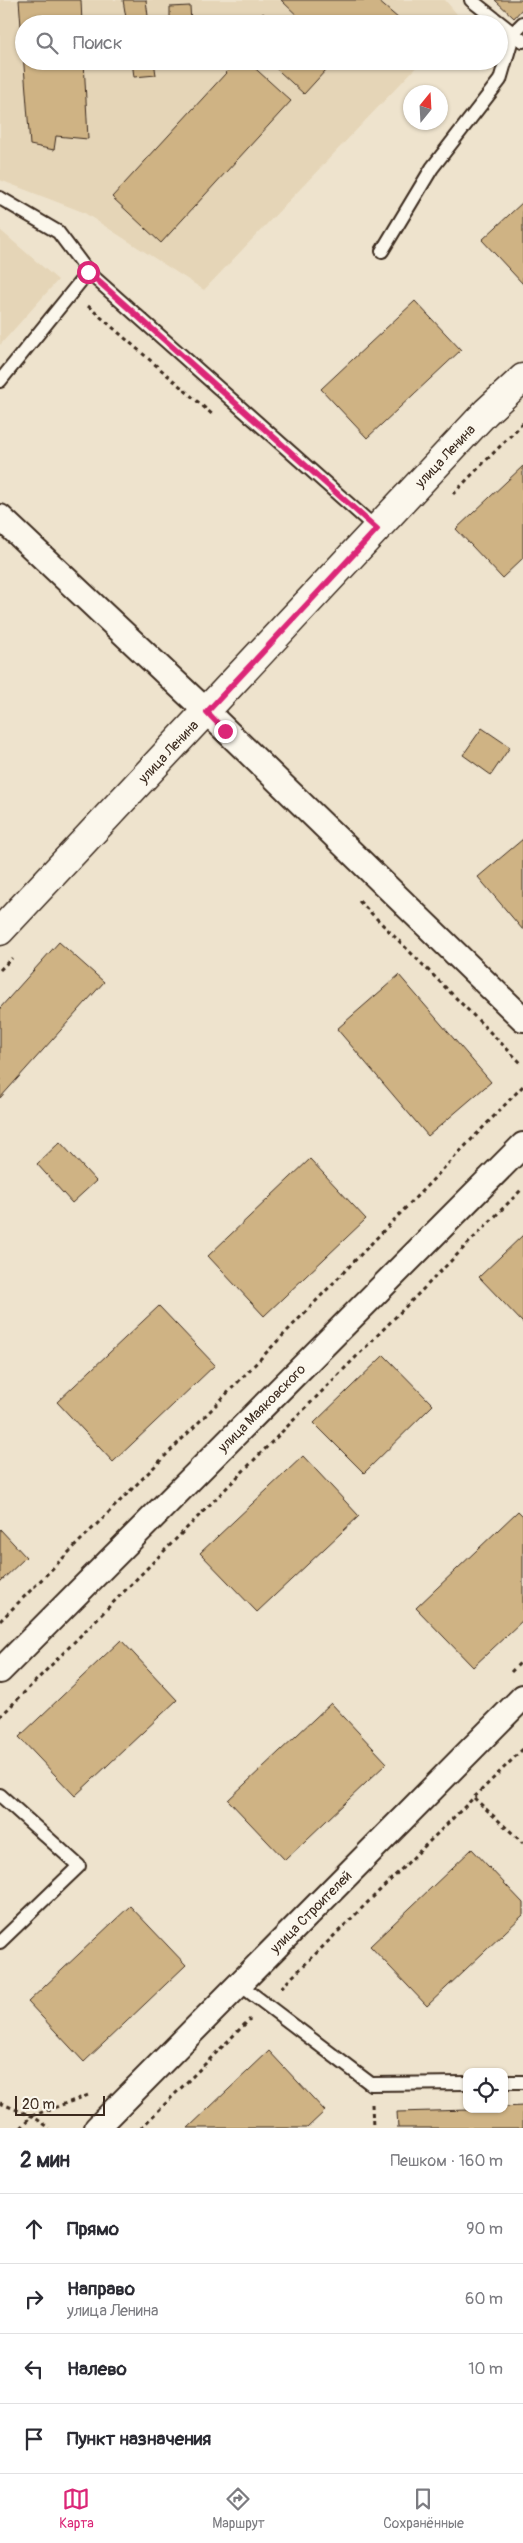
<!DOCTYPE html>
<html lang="ru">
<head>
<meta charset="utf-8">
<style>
	body { margin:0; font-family:Pangolin,sans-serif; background:#f7f7f7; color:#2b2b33 }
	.controls { position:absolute; right:15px; bottom:15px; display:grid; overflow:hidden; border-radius:10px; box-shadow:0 1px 4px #0004 }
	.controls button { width:45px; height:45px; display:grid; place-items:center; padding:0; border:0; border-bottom:1px solid #e1e1e2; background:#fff; color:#2b2b33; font:25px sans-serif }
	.compass { position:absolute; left:403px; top:85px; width:45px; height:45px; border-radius:50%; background:#fff; box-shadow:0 1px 4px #0004; rotate:18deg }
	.scale { position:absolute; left:15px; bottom:12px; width:90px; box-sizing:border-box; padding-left:5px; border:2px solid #3b2a1e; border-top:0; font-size:14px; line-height:18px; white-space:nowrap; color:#3b2a1e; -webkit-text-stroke:4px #fbf7ec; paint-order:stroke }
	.stop { position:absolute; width:15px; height:15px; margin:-11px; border:4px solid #db2777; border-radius:50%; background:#fff }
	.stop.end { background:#db2777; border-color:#fff; box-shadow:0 1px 5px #0008 }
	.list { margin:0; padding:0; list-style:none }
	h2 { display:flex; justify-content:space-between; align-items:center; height:65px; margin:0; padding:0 20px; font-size:21px }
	h2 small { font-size:16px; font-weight:400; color:#7c7c81 }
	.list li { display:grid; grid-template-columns:32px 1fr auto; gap:15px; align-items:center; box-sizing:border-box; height:70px; padding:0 20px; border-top:1px solid #e1e1e2 }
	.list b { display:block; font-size:19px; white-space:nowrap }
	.list p { margin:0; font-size:16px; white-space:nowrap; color:#7c7c81 }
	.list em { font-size:16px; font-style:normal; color:#7c7c81 }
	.icon { flex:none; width:28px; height:28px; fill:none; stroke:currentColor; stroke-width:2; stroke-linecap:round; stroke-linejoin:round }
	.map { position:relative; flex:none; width:523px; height:2128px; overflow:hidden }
	.search { position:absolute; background:#fff; box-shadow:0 1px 4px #0004; left:15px; right:15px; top:15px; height:55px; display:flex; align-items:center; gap:12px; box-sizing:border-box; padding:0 18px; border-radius:28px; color:#7c7c81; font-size:19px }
	.sheet { height:345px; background:#fff }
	nav { display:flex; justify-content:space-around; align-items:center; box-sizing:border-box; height:70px; border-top:1px solid #e1e1e2; background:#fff; font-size:14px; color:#7c7c81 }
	nav a { display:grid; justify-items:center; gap:2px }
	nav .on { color:#db2777 }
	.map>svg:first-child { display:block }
	.built { fill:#e5d5b7 }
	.building { fill:#cfb384; stroke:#3b2a1e }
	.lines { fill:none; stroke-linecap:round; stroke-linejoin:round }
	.service-casing { stroke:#3b2a1e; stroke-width:16 }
	.minor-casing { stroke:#3b2a1e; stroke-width:28 }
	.secondary-casing { stroke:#3b2a1e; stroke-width:31 }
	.path { stroke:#3b2a1e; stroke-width:3; stroke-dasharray:4 4; stroke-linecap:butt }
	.service { stroke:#fbf7ec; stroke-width:12 }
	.minor { stroke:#fbf7ec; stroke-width:24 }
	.secondary { stroke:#fbf7ec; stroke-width:28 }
	.route { stroke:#db2777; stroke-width:6 }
	.labels { text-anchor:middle; stroke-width:4.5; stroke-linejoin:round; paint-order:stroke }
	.street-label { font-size:14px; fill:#3b2a1e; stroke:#fbf7ec }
</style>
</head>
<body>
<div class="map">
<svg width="523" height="2128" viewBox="0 0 523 2128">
	<rect width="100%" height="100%" fill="#eee3cd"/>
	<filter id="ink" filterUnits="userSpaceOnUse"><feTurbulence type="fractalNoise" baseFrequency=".02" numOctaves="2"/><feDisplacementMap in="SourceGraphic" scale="10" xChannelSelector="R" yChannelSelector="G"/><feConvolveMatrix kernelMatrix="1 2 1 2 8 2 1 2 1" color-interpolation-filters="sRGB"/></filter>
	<g filter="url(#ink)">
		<path class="built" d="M 0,0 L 445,0 L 462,20 L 458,24 L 24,24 L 24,61 L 422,61 L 204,290 L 83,212 L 0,180 Z
			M 0,230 L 58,280 L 0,345 Z"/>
		<path class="building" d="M 19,0 L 81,0 L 82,24 L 24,24 L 24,61 L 84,61 L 88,139 L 56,136 L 54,150 L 30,145 Z
			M 123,0 L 146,0 L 149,24 L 127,24 Z
			M 281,0 L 377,0 L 399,19 L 395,24 L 306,24 Z
			M 495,0 L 523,0 L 523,8 L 514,18 Z
			M 190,6 L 191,24 L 170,24 L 170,7 Z
			M 263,13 L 275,24 L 253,24 Z
			M 132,61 L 154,61 L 156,75 L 134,77 Z
			M 237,61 L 247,61 L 291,101 L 161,243 L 112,197 Z
			M 268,61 L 316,61 L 326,70 L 304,94 Z
			M 523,202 L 523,284 L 482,240 Z
			M 415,301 L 461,350 L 367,438 L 321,389 Z
			M 523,466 L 523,558 L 502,578 L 456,529 Z
			M 482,728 L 510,747 L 491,775 L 463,755 Z
			M 523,839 L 523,930 L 478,877 Z
			M 59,942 L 104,982 L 0,1098 L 0,1008 Z
			M 399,975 L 491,1082 L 428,1136 L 337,1029 Z
			M 60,1142 L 96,1181 L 72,1203 L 37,1164 Z
			M 310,1159 L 366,1219 L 264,1316 L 208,1256 Z
			M 523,1235 L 523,1323 L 479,1277 Z
			M 159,1306 L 215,1365 L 113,1462 L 57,1402 Z
			M 384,1355 L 433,1405 L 364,1473 L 314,1423 Z
			M 303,1456 L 359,1516 L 257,1612 L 200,1553 Z
			M 518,1511 L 523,1516 L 523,1620 L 473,1667 L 416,1608 Z
			M 0,1529 L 26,1557 L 0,1582 Z
			M 121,1640 L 177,1700 L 75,1796 L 19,1737 Z
			M 331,1703 L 387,1763 L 285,1860 L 228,1800 Z
			M 472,1849 L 523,1903 L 523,1915 L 427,2006 L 370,1946 Z
			M 130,1906 L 186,1965 L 84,2062 L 28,2002 Z
			M 269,2051 L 325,2111 L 307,2128 L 188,2128 Z
			M 523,2106 L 523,2128 L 398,2128 L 397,2112 L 504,2109 L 504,2107 Z"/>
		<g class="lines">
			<g class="service-casing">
				<path id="service" d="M 471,0 L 523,41
					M 0,198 L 58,232 L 88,272
					M 382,251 L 432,168 L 500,80 L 514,32 L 523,23
					M 0,381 L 88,272 L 377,529
					M 0,1795 L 79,1866 L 0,1942
					M 239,1984 L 371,2084 L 467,2083
					M 504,2082 L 523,2082"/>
			</g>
			<g class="minor-casing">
				<g id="minor">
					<path d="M 0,517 L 207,712 L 523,1019"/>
					<path id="s1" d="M 0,1671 L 523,1145"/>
					<path id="s2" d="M 97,2128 L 523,1697"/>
				</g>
			</g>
			<g class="secondary-casing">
				<g id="secondary">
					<path id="s3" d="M 0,931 L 486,412 L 523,378"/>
				</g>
			</g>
			<path class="path" d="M 88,306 L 213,415
				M 453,494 L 523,423
				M 359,901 L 523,1065
				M 0,970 L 12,958
				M 0,1621 L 212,1409 L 523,1086
				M 511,1672 L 523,1660
				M 0,1717 L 523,1188
				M 474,1798 L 523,1843
				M 281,1988 L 523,1749
				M 0,2103 L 32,2116 L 50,2128
				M 372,2104 L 373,2128
				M 21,2128 L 32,2116 L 91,2094
				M 141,2128 L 250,2019"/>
			<use href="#service" class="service"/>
			<use href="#minor" class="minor"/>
			<use href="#secondary" class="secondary"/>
		</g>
	</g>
	<g class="lines" filter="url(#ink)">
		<path class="route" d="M 88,272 L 377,529 L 207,712 L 225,731"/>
	</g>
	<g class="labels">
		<g class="street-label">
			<text dy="5" stroke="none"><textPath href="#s3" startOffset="651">улица Ленина</textPath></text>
			<text dy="5" stroke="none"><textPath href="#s3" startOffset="246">улица Ленина</textPath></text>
			<text dy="5" stroke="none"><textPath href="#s1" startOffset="371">улица Маяковского</textPath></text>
			<text dy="5" stroke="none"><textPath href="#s2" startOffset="304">улица Строителей</textPath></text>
		</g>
	</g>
</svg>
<div class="controls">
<button><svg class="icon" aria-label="locate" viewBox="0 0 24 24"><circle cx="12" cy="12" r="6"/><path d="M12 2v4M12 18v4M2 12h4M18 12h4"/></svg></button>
</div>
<svg class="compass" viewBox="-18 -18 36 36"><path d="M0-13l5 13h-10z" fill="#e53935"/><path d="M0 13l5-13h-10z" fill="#7c7c81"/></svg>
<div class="scale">20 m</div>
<div class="stop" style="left:88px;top:272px"></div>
<div class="stop end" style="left:225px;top:731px"></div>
<div class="search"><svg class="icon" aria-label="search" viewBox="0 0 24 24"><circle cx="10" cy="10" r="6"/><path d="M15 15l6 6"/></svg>Поиск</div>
</div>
<section class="sheet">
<h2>2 мин<small>Пешком · 160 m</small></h2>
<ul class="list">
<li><svg class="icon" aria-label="ahead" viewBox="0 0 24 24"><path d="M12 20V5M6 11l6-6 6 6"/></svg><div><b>Прямо</b></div><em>90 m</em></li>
<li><svg class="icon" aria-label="right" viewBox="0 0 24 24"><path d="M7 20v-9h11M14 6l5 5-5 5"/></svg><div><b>Направо</b><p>улица Ленина</p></div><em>60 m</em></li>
<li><svg class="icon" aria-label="left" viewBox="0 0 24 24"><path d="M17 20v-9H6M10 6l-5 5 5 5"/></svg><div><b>Налево</b></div><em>10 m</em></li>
<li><svg class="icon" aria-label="arrive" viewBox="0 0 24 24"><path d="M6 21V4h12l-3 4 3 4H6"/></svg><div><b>Пункт назначения</b></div></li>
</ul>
</section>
<nav>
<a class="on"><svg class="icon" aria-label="map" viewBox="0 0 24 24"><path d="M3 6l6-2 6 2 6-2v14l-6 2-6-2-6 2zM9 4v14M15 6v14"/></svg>Карта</a>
<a><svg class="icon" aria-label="directions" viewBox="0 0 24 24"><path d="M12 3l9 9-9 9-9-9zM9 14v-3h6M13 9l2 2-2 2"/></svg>Маршрут</a>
<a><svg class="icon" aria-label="saved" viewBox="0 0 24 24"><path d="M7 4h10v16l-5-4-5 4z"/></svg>Сохранённые</a>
</nav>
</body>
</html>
